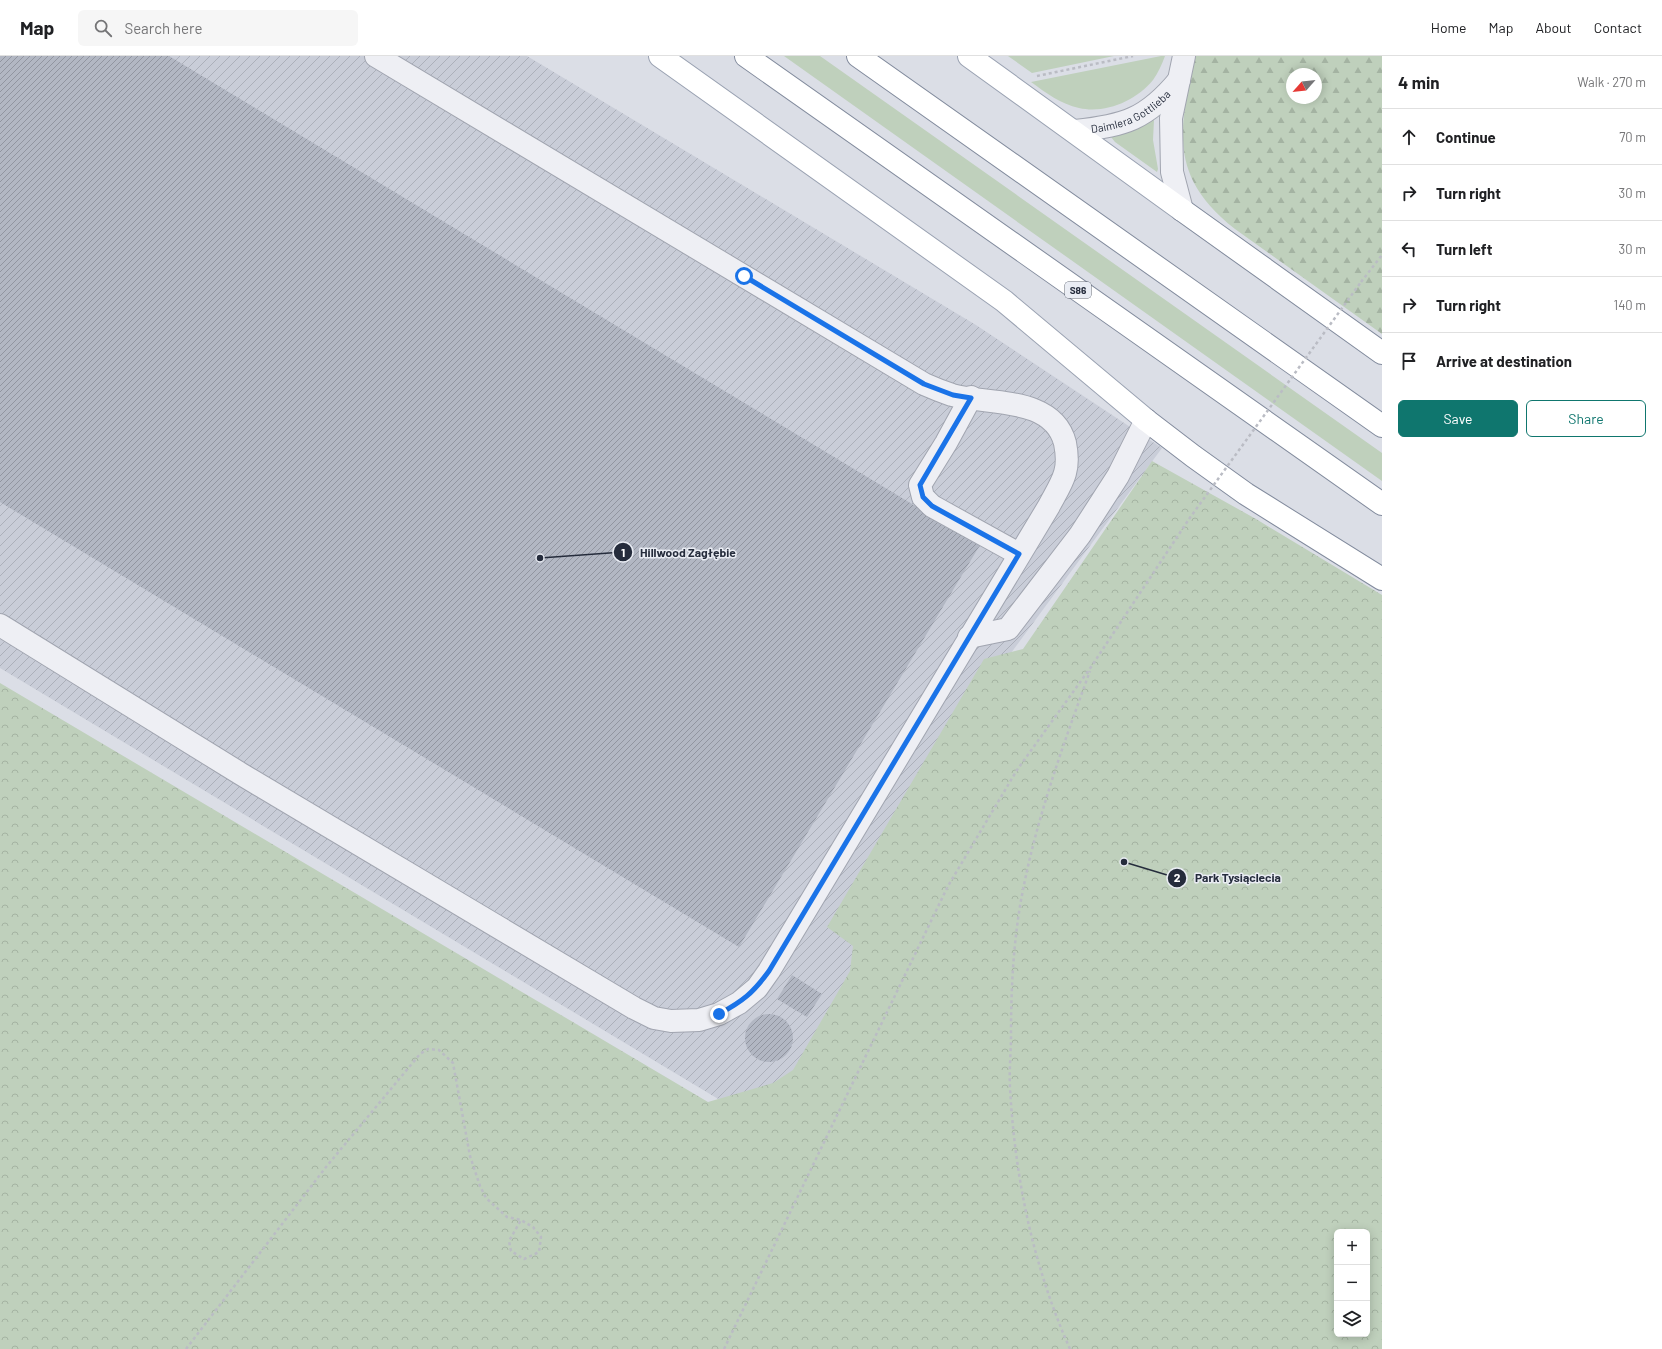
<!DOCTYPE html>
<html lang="en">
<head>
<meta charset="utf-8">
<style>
	body { margin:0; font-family:Barlow,sans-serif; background:#f6f6f6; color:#202124 }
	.controls { position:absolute; right:12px; bottom:12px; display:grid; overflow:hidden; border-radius:6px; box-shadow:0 2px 10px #0003 }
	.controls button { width:36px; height:36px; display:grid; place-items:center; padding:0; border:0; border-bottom:1px solid #e0e0e0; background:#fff; color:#202124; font:20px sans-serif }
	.compass { position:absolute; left:1286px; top:12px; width:36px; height:36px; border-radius:50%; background:#fff; box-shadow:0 2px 10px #0003; rotate:243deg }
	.stop { position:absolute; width:12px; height:12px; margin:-9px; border:3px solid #1a73e8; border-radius:50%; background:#fff }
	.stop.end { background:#1a73e8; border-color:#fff; box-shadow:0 1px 4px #0008 }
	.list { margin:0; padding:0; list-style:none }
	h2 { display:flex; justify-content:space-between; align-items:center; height:52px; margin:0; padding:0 16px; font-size:17px }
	h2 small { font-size:13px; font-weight:400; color:#757577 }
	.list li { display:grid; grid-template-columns:26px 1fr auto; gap:12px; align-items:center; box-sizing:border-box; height:56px; padding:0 16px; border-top:1px solid #e0e0e0 }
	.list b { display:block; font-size:15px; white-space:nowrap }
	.list em { font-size:13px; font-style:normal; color:#757577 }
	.actions { display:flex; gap:8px; padding:12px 16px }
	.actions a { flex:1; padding:9px 0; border:1px solid #0f766e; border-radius:6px; text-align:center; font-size:14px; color:#0f766e }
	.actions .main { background:#0f766e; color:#fff }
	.icon { flex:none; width:22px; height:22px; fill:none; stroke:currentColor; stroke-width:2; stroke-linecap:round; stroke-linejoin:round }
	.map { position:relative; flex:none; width:1382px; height:1293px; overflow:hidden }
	header { display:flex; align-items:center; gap:24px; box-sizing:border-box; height:56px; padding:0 20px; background:#fff; border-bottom:1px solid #e0e0e0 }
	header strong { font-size:19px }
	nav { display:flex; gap:22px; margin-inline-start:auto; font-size:14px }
	.search { width:280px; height:36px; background:#f6f6f6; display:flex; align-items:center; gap:10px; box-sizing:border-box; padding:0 14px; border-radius:6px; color:#757577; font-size:15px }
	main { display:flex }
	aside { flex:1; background:#fff }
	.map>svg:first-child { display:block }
	.industrial { fill:url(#industrial-furrows) }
	.grass { fill:#bfd0bc }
	.forest { fill:url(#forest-firs); fill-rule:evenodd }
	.park { fill:url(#park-crowns); fill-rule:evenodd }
	.building { fill:url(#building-hatch) }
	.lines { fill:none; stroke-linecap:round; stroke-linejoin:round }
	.minor-casing { stroke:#a1a5b0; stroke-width:24 }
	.major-casing { stroke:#9aa2b2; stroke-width:24 }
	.highway-casing { stroke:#828b9d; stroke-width:24 }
	.path { stroke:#babcc4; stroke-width:2.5; stroke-dasharray:3 3; stroke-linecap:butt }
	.minor { stroke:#eeeff4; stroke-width:22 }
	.major { stroke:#fff; stroke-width:22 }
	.highway { stroke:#fff; stroke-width:22 }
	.path-bridge { stroke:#babcc4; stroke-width:2.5; stroke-dasharray:3 3; stroke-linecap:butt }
	.route { stroke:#1a73e8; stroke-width:5 }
	.labels { text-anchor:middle; stroke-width:3; stroke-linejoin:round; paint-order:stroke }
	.shield { fill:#eaedf4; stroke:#606673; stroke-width:1 }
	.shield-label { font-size:10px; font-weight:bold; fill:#252c3c }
	.street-label { font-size:11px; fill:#252c3c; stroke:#eaedf4 }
	.leader { fill:none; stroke:#252c3c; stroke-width:1.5 }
	.callout-dot { fill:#252c3c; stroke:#eaedf4; stroke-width:1.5 }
	.mark-label { font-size:12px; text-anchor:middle; font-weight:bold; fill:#fff }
	.callout-label { font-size:12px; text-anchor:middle; font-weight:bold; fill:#252c3c; stroke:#eaedf4; stroke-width:3; stroke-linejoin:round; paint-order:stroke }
</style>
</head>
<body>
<header>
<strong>Map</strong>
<div class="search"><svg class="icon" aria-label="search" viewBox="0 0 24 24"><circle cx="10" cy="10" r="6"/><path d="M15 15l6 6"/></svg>Search here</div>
<nav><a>Home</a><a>Map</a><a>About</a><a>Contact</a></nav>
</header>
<main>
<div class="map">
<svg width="1382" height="1293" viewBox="0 0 1382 1293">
	<defs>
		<pattern id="industrial-furrows" width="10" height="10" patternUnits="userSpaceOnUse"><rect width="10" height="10" fill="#c9cdd8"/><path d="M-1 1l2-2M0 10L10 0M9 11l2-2" fill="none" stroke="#acb0ba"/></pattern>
		<pattern id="forest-firs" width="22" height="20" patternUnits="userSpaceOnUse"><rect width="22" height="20" fill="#bfd0bc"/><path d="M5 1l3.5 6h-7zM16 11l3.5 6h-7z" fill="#a4b3a2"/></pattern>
		<pattern id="park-crowns" width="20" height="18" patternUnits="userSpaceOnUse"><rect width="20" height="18" fill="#bfd0bc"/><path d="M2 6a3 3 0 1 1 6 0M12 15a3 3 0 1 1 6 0" fill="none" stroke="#a4b3a2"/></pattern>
		<pattern id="building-hatch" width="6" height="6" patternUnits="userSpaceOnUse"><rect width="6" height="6" fill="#b2b7c3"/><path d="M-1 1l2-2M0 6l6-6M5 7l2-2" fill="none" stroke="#9195a0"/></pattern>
	</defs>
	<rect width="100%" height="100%" fill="#dbdee6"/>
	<path class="industrial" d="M 0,0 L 527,0 L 976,269 L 1162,392 L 919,722 L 907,820 L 785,1083 L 0,612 Z"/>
	<path class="grass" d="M 784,0 L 820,0 L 1382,397 L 1382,425 Z
		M 1008,0 L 1114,0 L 1032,17 Z
		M 1161,0 L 1165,0 C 1162,8 1158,17 1153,24 C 1136,45 1105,58 1079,52 C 1061,48 1046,37 1031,26 Z
		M 1154,64 L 1153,84 L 1158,113 L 1157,116 L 1115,86 L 1111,81 Z"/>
	<path class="forest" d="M 1195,0 L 1382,0 L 1382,278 L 1235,173 C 1168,120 1179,74 1195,0 ZM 1292,18 L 1316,18 L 1316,42 L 1292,42 Z"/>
	<path class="park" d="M 1152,405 L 1256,463 L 1382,539 L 1382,1293 L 0,1293 L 0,627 L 708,1046 L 773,1027 L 793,1014 L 850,915 L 853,890 L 827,871 L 984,603 L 1023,593 ZM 1337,1176 L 1367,1176 L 1367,1278 L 1337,1278 Z"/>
	<path class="building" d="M 0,0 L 169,0 L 980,489 L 739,891 L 0,446 Z
		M 792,919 L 822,938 L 807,961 L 777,943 Z
		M745 982a24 24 0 1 1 48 0a24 24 0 1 1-48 0Z"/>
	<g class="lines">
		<g class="minor-casing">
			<g id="minor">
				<path id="s1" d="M 1075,75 C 1124,70 1147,63 1179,24"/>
				<path d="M 1182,154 L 1172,116 L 1171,62 L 1184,0"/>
				<path d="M 971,341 L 946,387 L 920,429 L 923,441 L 932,450 L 1019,498"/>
				<path d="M 0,569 L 241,718 L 634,952 L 654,962 L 671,965 L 699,964 L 719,958 L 739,947 L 757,932 L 769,915 L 1049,450 C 1054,440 1062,428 1065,417 C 1068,407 1067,397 1065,387 C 1053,340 989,349 952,339 C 943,336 933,332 924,328 L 376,0"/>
				<path d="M 969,581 L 1008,573 L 1080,479 L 1118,420 L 1146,364"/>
			</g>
		</g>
		<g class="major-casing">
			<path id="major" d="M 660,0 L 1004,245 L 1146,364
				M 969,0 L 1182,154"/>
		</g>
		<g class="highway-casing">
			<path id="highway" d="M 746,0 L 1382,448
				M 858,0 L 1382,370
				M 1182,154 L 1382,297
				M 1146,364 L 1193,400 L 1246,438 L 1382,523"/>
		</g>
		<path class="path" d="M 1037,20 L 1133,0
			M 1361,226 L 1382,199
			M 186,1293 L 326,1111 L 420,998 L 428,993 L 439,994 L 453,1007 L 470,1100 L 480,1130 L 486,1142 L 507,1161 L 521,1164 L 533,1171 L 541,1181 L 539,1196 L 524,1203 L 511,1195 L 509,1185 L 521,1164
			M 724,1293 L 948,830 L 1017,714 L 1091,611 L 1189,463
			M 1070,1293 C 1033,1210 1015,1122 1010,1032 C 1009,1014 1011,996 1011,979 C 1011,936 1013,893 1020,850 C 1034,769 1062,692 1090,615"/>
		<use href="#minor" class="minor"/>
		<use href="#major" class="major"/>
		<use href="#highway" class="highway"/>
		<path class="path-bridge" d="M 1189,463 L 1361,226"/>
	</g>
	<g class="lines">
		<path class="route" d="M 719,958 C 743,945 753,937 769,915 L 1019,498 L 932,450 L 923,441 L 920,429 L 971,342 L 953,339 L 924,328 L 744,220"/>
	</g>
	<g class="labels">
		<rect class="shield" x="1065" y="226" width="26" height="16" rx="3"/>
		<g class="shield-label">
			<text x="1078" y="238">S86</text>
		</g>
		<g class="street-label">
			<text dy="4" stroke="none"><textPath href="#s1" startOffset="60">Daimlera Gottlieba</textPath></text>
		</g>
	</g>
	<path class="leader" d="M540 502L623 496M1124 806L1177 822"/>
	<g class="callout-dot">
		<circle cx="540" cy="502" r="4"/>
		<circle cx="1124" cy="806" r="4"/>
		<circle cx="623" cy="496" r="10"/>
		<circle cx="1177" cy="822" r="10"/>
	</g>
	<g class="mark-label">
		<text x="623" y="501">1</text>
		<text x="1177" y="826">2</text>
	</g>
	<g class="callout-label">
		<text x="688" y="501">Hillwood Zagłębie</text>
		<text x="1238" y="826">Park Tysiąclecia</text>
	</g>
</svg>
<div class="controls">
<button>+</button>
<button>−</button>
<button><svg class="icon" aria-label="layers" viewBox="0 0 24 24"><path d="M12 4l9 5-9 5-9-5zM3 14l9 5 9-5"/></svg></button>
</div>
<svg class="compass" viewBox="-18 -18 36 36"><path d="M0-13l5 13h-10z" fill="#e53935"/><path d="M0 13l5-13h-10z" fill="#757577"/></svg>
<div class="stop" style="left:744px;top:220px"></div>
<div class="stop end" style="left:719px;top:958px"></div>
</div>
<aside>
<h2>4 min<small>Walk · 270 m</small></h2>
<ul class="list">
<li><svg class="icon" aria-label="ahead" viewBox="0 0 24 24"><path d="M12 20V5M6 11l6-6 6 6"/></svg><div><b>Continue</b></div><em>70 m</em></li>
<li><svg class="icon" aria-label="right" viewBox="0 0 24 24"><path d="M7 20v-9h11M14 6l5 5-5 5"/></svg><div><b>Turn right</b></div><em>30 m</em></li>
<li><svg class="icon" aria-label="left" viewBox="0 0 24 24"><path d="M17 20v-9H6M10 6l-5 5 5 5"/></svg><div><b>Turn left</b></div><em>30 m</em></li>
<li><svg class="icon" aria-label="right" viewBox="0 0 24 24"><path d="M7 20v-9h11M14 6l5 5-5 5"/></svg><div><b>Turn right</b></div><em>140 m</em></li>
<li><svg class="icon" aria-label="arrive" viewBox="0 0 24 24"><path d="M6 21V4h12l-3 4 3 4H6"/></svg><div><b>Arrive at destination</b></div></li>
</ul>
<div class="actions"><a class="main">Save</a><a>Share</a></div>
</aside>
</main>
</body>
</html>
